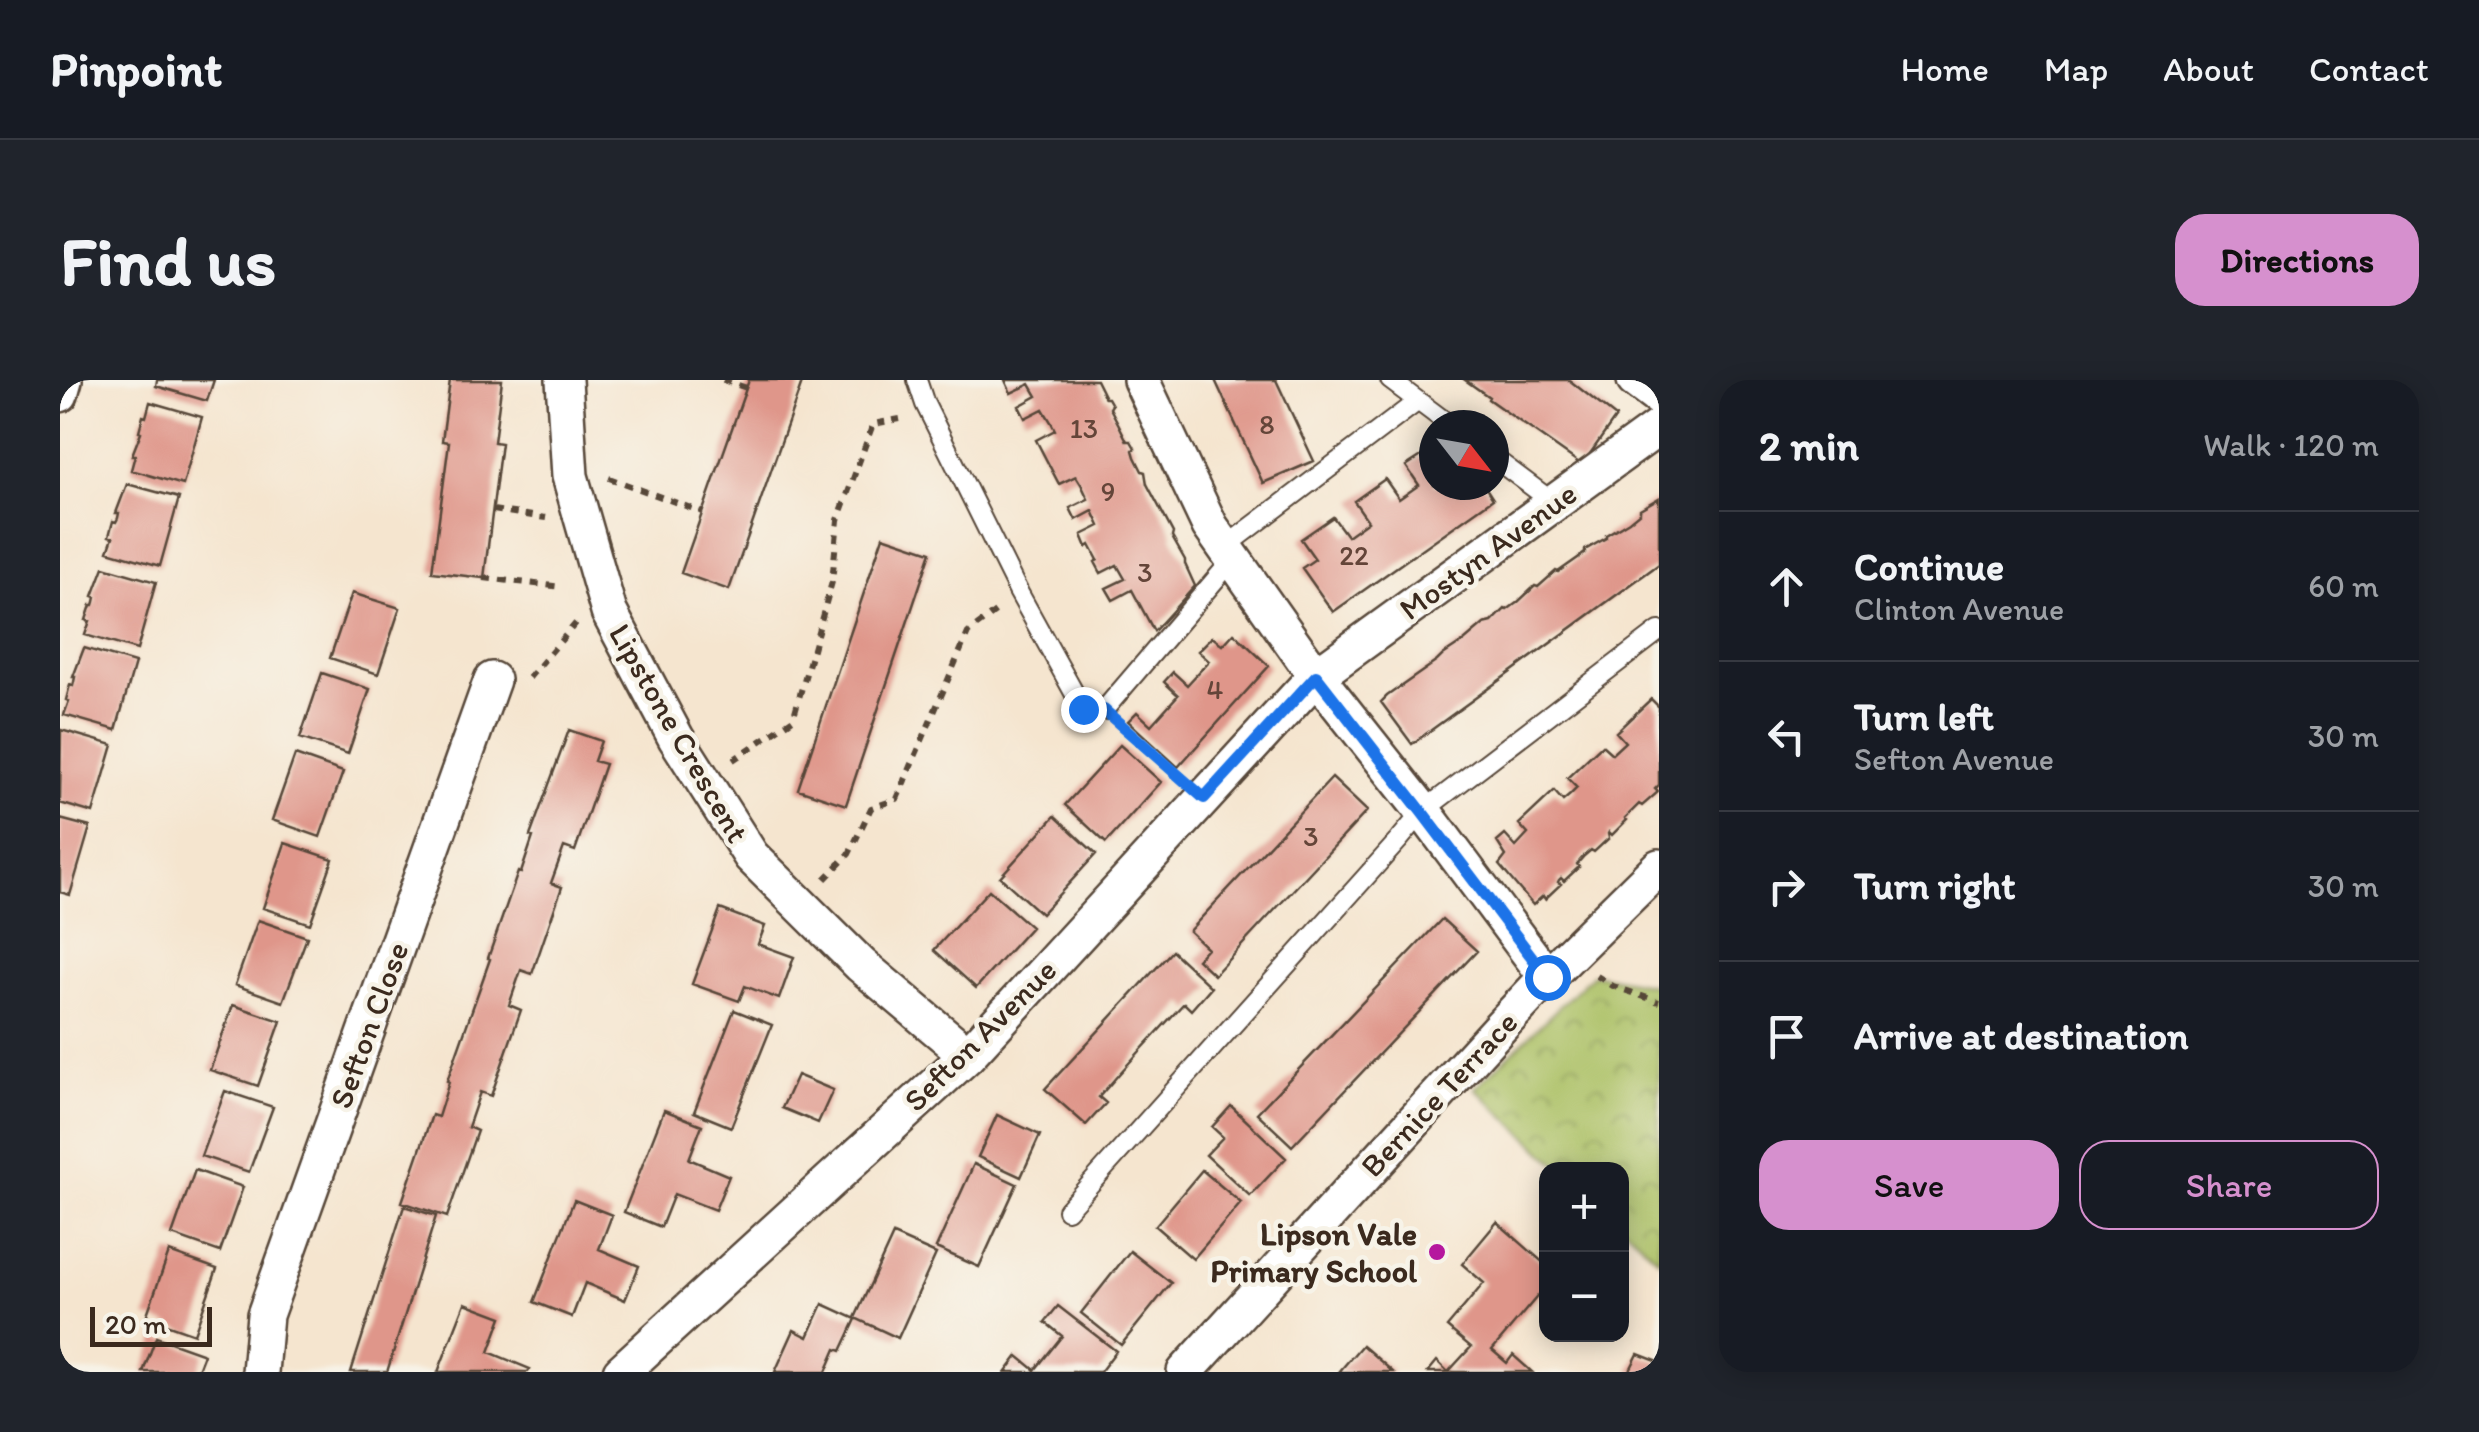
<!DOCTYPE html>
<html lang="en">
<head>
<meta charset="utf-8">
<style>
	body { margin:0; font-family:Itim,sans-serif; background:#20242c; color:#f1f3f6 }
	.controls { position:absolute; right:30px; bottom:30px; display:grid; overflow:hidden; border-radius:20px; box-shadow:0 5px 25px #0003 }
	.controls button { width:90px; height:90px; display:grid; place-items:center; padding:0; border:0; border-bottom:2px solid #363941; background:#171b24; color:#f1f3f6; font:50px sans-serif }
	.compass { position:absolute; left:1359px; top:30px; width:90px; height:90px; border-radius:50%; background:#171b24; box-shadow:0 5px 25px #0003; rotate:121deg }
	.scale { position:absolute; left:30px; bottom:25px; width:122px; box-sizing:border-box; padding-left:10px; border:5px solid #3b2a1e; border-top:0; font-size:28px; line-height:35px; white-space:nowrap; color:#3b2a1e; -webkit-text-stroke:8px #f7f3e8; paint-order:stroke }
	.stop { position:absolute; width:30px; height:30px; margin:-22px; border:8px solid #1a73e8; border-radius:50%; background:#fff }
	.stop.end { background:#1a73e8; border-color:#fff; box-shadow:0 2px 10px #0008 }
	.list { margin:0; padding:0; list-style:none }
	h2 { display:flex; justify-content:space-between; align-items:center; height:130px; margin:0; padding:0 40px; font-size:42px }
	h2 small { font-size:32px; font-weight:400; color:#9ea1a6 }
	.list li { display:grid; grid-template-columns:65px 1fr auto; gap:30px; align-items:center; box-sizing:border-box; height:150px; padding:0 40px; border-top:2px solid #363941 }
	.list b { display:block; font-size:38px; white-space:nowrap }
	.list p { margin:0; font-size:32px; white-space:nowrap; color:#9ea1a6 }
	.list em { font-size:32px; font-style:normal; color:#9ea1a6 }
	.actions { display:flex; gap:20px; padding:30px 40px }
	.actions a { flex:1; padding:22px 0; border:2px solid #d690ce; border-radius:30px; text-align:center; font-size:35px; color:#d690ce }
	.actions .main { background:#d690ce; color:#111 }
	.icon { flex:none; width:55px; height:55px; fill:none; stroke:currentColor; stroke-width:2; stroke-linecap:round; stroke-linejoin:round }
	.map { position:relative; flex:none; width:1599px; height:992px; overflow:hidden; border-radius:30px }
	header { display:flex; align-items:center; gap:60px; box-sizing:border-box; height:140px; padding:0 50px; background:#171b24; border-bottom:2px solid #363941 }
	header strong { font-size:48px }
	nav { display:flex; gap:55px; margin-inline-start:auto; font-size:35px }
	.intro { display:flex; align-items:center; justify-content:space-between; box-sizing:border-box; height:240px; padding:0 60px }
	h1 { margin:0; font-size:70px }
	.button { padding:25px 45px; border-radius:30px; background:#d690ce; color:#111; font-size:35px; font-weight:700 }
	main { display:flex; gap:60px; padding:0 60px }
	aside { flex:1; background:#171b24; border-radius:30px; box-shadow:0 5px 25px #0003 }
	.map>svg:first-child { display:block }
	.park { fill:url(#park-crowns); stroke:#727541; stroke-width:2.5 }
	.building { fill:#df968a }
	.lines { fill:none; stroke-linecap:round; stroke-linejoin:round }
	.service-casing { stroke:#574639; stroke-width:22 }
	.minor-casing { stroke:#574639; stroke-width:40 }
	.path { stroke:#574639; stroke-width:6; stroke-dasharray:8 8; stroke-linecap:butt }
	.service { stroke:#fff; stroke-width:18 }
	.minor { stroke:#fff; stroke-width:35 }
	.route { stroke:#1a73e8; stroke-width:12 }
	.poi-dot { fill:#b5179e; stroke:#f7f3e8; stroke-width:4 }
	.labels { text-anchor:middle; stroke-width:9; stroke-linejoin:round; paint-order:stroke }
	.number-label { font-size:28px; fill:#644539 }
	.street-label { font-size:32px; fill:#3b2a1e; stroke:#f7f3e8 }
	.poi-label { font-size:32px; font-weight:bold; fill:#3b2a1e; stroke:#f7f3e8; text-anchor:end }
</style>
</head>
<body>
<header>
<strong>Pinpoint</strong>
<nav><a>Home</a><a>Map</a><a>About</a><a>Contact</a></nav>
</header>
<div class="intro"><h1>Find us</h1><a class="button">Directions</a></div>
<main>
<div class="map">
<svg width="1599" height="992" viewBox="0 0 1599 992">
	<defs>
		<pattern id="park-crowns" width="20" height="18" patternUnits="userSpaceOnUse" patternTransform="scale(2.5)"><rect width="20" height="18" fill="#aac064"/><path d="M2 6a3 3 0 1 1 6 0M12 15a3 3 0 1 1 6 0" fill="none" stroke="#8c9c52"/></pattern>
	</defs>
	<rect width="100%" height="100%" fill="#f7f3e8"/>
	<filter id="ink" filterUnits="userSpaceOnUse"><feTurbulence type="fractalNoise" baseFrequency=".01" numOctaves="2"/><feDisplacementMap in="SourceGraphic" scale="20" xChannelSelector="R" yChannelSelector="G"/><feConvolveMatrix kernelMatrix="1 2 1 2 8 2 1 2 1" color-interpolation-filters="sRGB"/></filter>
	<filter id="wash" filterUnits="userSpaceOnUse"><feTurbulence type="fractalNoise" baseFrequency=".0048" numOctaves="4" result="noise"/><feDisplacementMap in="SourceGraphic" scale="40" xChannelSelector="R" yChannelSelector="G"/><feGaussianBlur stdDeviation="2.25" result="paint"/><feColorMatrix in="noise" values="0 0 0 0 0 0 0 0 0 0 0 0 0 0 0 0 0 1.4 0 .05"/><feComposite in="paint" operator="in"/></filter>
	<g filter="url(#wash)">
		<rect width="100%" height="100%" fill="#f5e5cf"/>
		<path class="park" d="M 1533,594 L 1599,606 L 1599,880 L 1562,845 L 1562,789 L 1502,789 L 1415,708 Z"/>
		<g id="blocks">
			<path class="building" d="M 97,0 L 154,0 L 147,21 L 96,6 Z
				M 390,0 L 442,0 L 434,62 L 441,63 L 424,198 L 372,192 L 389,62 L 382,61 Z
				M 689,0 L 743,0 L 669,210 L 621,193 Z
				M 945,0 L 1036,0 L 1045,18 L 1048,18 L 1052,25 L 1050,28 L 1059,45 L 1067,61 L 1071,61 L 1075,68 L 1073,70 L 1075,77 L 1082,91 L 1085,92 L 1087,104 L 1113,153 L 1112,157 L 1125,180 L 1125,184 L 1135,206 L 1094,251 L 1072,210 L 1053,220 L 1046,208 L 1065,199 L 1057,185 L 1041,193 L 1035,182 L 1038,180 L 1030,165 L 1027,167 L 1022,155 L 1040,146 L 1033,131 L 1016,140 L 1010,128 L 1028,119 L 1021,104 L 1016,96 L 999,104 L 976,60 L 995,50 L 991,42 L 983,29 L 965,38 L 959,26 L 977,16 L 970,4 L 951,13 Z
				M 1155,0 L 1216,0 L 1254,81 L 1203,103 Z
				M 1405,0 L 1509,0 L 1556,37 L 1522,85 L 1428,19 L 1429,17 Z
				M 90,22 L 142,37 L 123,105 L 71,90 L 75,75 L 72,75 L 81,52 L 79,51 L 83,36 L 86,37 Z
				M 1374,68 L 1374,105 L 1424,105 L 1433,119 L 1273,232 L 1242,188 L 1255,179 L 1241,159 L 1273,137 L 1287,156 L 1308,141 L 1294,121 L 1325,99 L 1339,119 L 1359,105 L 1346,86 Z
				M 67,104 L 119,118 L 100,186 L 48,171 L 53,157 L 49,156 L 53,141 L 56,142 L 58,138 L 59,133 L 56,133 Z
				M 1599,118 L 1599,184 L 1352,364 L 1321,322 L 1327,316 L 1377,281 L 1383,275 L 1404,261 L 1424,244 L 1432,242 L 1445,229 L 1447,230 L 1458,222 L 1475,206 L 1478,207 L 1496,191 L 1498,192 L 1525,173 L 1525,170 L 1546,158 L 1546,155 L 1569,141 L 1580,132 L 1580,129 Z
				M 823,156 L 871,172 L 786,425 L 738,409 Z
				M 44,187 L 96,202 L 77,270 L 25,255 L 30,241 L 26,240 L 31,225 L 34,225 L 35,222 L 36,217 L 33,216 Z
				M 292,213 L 340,228 L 318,294 L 270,278 Z
				M 1174,253 L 1209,286 L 1118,387 L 1068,341 L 1077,332 L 1091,345 L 1118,315 L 1104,302 L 1113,292 L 1127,305 L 1149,281 L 1138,271 L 1152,257 L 1163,265 Z
				M 24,268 L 75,283 L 56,350 L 4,335 L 9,321 L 6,320 L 10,305 L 13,306 L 14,302 L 15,297 L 13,297 Z
				M 262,293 L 310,309 L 288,374 L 240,358 Z
				M 1591,319 L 1599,327 L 1599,405 L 1595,409 L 1598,412 L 1582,426 L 1579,424 L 1565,438 L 1567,440 L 1552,455 L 1549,452 L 1548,454 L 1549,458 L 1534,472 L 1531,470 L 1524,476 L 1517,484 L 1519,487 L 1504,501 L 1501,498 L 1499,500 L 1498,502 L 1501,504 L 1485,519 L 1483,516 L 1473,525 L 1439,485 L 1446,476 L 1437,462 L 1445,455 L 1456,467 L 1468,454 L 1459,444 L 1494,411 L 1503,421 L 1510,415 L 1517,408 L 1507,398 L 1542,365 L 1552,374 L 1565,362 L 1556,352 Z
				M 1,350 L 53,365 L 33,433 L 0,423 Z
				M 509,350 L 541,361 L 534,381 L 545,384 L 515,471 L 504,467 L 491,503 L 502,507 L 472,594 L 461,590 L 449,625 L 461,630 L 431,716 L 420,712 L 408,747 L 417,751 L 387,837 L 342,822 L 372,735 L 378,737 L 389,702 L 387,701 L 430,579 L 428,578 L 458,492 L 461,493 L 473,457 L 470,456 Z
				M 1060,365 L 1101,402 L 1046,463 L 1005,425 Z
				M 235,375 L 283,392 L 260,457 L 212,440 Z
				M 1272,398 L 1307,431 L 1154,595 L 1137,579 L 1147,568 L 1129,551 Z
				M 995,436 L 1036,474 L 981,534 L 940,497 Z
				M 0,439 L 30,447 L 10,515 L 0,512 Z
				M 225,463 L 273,479 L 250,544 L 203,528 Z
				M 929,510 L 971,547 L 916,608 L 874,570 Z
				M 660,529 L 705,546 L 698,564 L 734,577 L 719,619 L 685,606 L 679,621 L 632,604 Z
				M 1382,539 L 1417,571 L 1232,766 L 1197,733 Z
				M 198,540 L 247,557 L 223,622 L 175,605 Z
				M 1112,571 L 1151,607 L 1131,630 L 1124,623 L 1059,694 L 1039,717 L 1046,723 L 1026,745 L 985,709 Z
				M 173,625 L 221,641 L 198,706 L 150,690 Z
				M 674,630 L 712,645 L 671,747 L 634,732 Z
				M 737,695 L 773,710 L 758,743 L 722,728 Z
				M 165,711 L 213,727 L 189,792 L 141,776 Z
				M 1171,726 L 1226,778 L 1190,816 L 1146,775 L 1163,757 L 1152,747 Z
				M 604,730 L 642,745 L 629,779 L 669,796 L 655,830 L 614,814 L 601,847 L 564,832 Z
				M 937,735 L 980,755 L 961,797 L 918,777 Z
				M 914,784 L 957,804 L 919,887 L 876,868 Z
				M 135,790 L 183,807 L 160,872 L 112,855 Z
				M 1142,790 L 1181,823 L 1133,879 L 1095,846 Z
				M 514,820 L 552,835 L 539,869 L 579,886 L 565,920 L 525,903 L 512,937 L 474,922 Z
				M 344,826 L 376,836 L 327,992 L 291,992 Z
				M 1437,842 L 1486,885 L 1486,906 L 1432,970 L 1447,983 L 1453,975 L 1472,992 L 1368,992 L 1377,981 L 1388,992 L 1411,967 L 1387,947 L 1424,903 L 1402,884 Z
				M 833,855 L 876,874 L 838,958 L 795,938 Z
				M 1070,871 L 1111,903 L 1061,965 L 1021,933 Z
				M 109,872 L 157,889 L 134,954 L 86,937 Z
				M 405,923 L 442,937 L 429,972 L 470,989 L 468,992 L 378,992 Z
				M 763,924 L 796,939 L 781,971 L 776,969 L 766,992 L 715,992 L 734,950 L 748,957 Z
				M 998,926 L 1056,971 L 1040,992 L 946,992 L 958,976 L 975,990 L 1002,956 L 985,942 Z
				M 96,957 L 144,974 L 137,992 L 83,992 Z
				M 1302,965 L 1333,992 L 1279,992 Z
				M 1578,974 L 1599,982 L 1599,992 L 1569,992 Z"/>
		</g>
	</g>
	<g filter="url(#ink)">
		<use href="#blocks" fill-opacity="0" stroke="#574639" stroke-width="2.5"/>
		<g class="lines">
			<g class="service-casing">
				<path id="service" d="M 857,0 L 865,24 L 959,213 L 1023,329 L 1044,330 L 1173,179
					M 1330,0 L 1390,45
					M 1434,78 L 1494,123
					M 1165,167 L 1358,21
					M 1007,830 L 1338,461 L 1363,431 L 1599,251"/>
			</g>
			<g class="minor-casing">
				<path id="minor" d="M 504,0 L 510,96 L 549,232 L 616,358 L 691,476 L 801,585 L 908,675
					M 1081,0 L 1150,146 L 1256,296 L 1363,431 L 1487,597
					M 1575,0 L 1599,18
					M 0,14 L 4,0
					M 200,992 L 205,935 L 432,300
					M 561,992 L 908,675 L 1256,296 L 1599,47
					M 1125,992 L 1441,646 L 1487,597 L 1599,487"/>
			</g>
			<path class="path" d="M 663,0 L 687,8
				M 549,98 L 642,132
				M 433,130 L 486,138
				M 424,198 L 502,207
				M 469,298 L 516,243
				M 1062,346 L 1117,394
				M 673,380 L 733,339 L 772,202 L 778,140 L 813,44 L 840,39
				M 765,499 L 789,474 L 811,428 L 837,419 L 908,253 L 939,229
				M 1537,596 L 1553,606 L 1599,622"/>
			<use href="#service" class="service"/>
			<use href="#minor" class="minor"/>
		</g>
	</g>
	<g class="lines" filter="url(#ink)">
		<path class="route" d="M 1023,329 L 1044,330 L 1144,418 L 1256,296 L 1362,432 L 1487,597"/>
	</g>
	<circle class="poi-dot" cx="1377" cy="872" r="10"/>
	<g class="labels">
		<g class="number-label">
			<text x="1207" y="54">8</text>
			<text x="1024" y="58">13</text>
			<text x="1048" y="121">9</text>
			<text x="1294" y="185">22</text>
			<text x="1085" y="202">3</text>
			<text x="1155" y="319">4</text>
			<text x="1251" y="466">3</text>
		</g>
		<g class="street-label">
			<text transform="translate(1428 171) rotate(-36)" y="11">Mostyn Avenue</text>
			<text transform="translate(619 353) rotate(60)" y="11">Lipstone Crescent</text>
			<text transform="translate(309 645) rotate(-70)" y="11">Sefton Close</text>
			<text transform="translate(920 655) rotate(-45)" y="11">Sefton Avenue</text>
			<text transform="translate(1379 714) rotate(-47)" y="11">Bernice Terrace</text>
		</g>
		<g class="poi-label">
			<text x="1357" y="865">Lipson Vale<tspan x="1357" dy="37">Primary School</tspan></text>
		</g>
	</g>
</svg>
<div class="controls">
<button>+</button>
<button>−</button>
</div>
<svg class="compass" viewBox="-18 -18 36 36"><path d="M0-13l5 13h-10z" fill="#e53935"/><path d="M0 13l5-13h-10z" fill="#9ea1a6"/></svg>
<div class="scale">20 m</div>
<div class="stop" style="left:1487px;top:597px"></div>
<div class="stop end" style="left:1023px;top:329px"></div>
</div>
<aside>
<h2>2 min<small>Walk · 120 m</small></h2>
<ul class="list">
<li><svg class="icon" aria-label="ahead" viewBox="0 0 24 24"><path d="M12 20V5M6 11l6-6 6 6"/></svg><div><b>Continue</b><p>Clinton Avenue</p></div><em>60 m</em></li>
<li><svg class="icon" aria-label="left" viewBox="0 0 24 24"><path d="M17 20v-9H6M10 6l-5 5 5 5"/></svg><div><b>Turn left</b><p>Sefton Avenue</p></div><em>30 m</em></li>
<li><svg class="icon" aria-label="right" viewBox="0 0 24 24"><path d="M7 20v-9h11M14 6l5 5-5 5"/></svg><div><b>Turn right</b></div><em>30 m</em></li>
<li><svg class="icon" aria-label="arrive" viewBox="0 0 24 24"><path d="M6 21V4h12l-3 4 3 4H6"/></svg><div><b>Arrive at destination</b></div></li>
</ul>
<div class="actions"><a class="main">Save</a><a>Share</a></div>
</aside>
</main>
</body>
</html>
